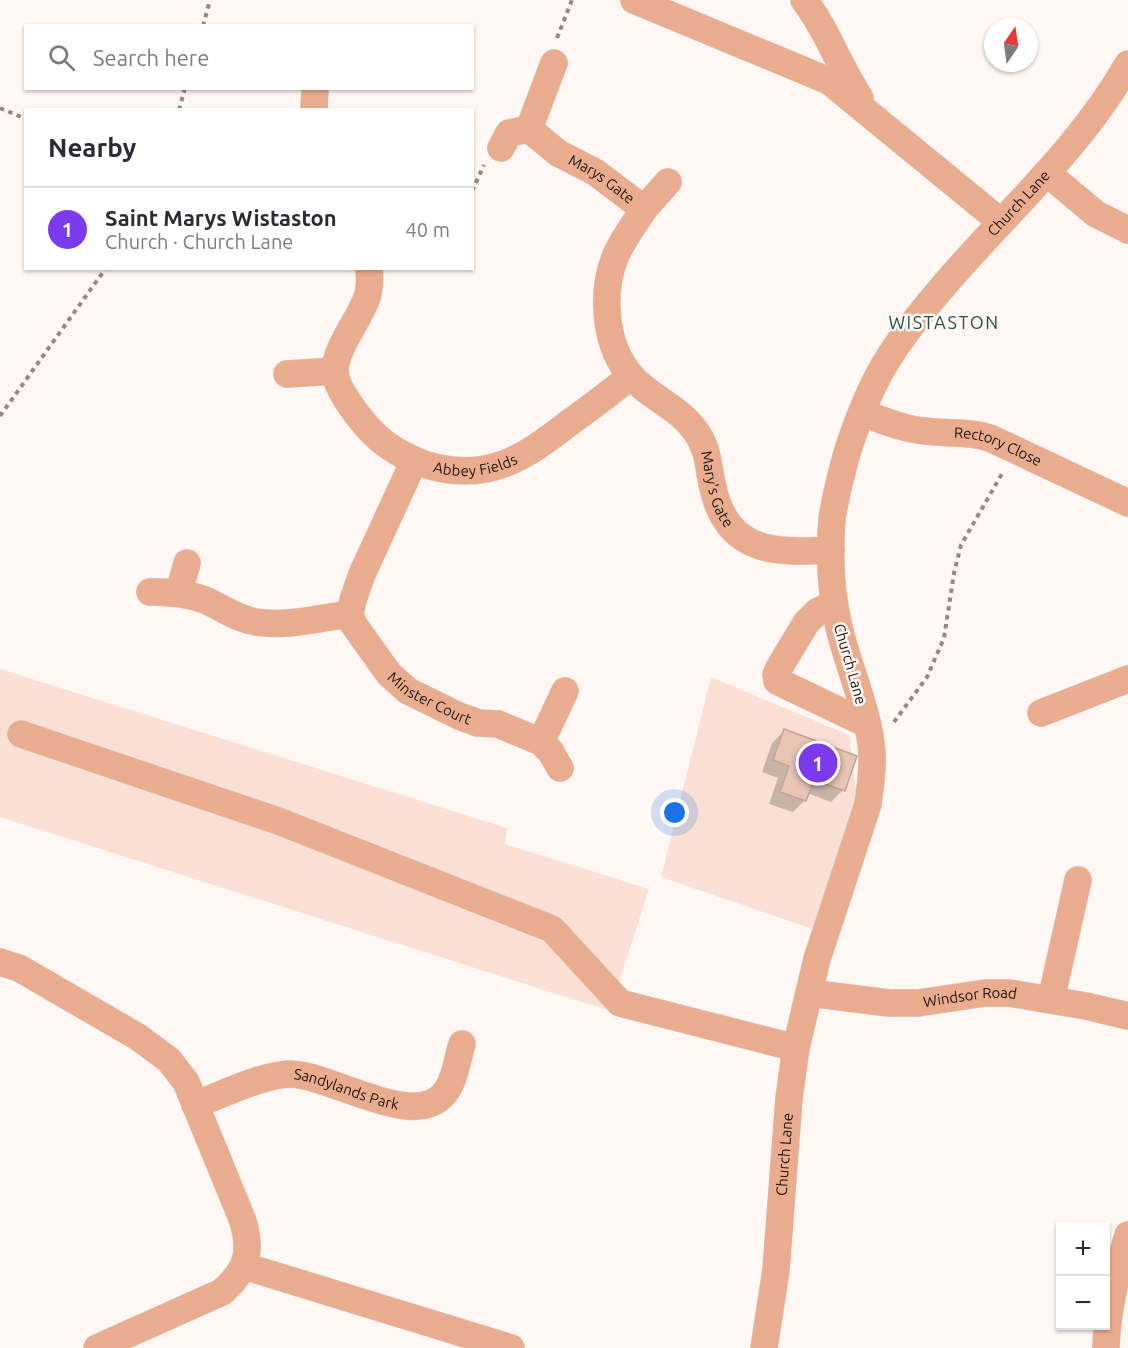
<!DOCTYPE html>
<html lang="en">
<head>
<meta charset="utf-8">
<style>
	body { margin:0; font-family:Ubuntu,sans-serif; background:#f7f7f7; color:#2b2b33 }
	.controls { position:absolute; right:18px; bottom:18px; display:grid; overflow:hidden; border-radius:0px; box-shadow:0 2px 4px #0004 }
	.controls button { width:54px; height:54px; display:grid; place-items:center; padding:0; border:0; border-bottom:2px solid #e1e1e2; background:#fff; color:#2b2b33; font:30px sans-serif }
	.compass { position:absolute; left:984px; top:18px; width:54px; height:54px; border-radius:50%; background:#fff; box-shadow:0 2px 4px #0004; rotate:13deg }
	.you { position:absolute; left:675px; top:813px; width:21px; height:21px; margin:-15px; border:4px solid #fff; border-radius:50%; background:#1a73e8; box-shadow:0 0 0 9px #1a73e833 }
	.badge { display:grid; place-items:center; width:39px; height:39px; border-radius:50%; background:#7c3aed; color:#fff; font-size:20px; font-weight:700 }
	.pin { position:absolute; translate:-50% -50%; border:3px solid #fff; box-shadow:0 2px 6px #0006 }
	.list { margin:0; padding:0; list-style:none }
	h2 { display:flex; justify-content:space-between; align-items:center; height:78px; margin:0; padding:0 24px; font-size:26px }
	h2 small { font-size:20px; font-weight:400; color:#7c7c81 }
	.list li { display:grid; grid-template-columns:39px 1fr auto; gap:18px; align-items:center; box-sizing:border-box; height:84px; padding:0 24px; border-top:2px solid #e1e1e2 }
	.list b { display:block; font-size:22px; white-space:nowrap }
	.list p { margin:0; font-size:20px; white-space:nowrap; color:#7c7c81 }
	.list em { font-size:20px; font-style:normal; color:#7c7c81 }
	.icon { flex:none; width:33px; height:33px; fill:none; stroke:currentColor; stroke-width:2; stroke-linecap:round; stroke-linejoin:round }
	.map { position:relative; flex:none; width:1128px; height:1348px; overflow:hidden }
	.search { position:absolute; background:#fff; box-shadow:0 2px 4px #0004; left:24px; top:24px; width:450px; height:66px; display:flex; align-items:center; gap:15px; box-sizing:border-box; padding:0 21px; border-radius:0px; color:#7c7c81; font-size:22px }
	.panel { position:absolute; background:#fff; box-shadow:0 2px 4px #0004; left:24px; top:108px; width:450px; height:162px; border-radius:0px }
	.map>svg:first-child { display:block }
	.green { fill:#fae0d4 }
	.shadow { fill:#0003 }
	.building { fill:#e8c4b4; stroke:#c5a292; stroke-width:1.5 }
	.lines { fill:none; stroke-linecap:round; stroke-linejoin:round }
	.minor-casing { stroke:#dad3ce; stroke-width:28 }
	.path { stroke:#938984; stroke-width:4; stroke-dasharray:4.5 4.5; stroke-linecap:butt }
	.minor { stroke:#eaac8e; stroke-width:27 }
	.labels { text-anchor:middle; stroke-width:5; stroke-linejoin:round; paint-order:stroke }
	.street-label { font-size:15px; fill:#1f130d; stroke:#fef7f3 }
	.quarter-label { font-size:18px; letter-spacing:1.5px; fill:#1d554b; stroke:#fef7f3 }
</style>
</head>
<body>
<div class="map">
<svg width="1128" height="1348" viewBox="0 0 1128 1348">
	<rect width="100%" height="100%" fill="#fef7f3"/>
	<path class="green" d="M 0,669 L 507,828 L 505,844 L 649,889 L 610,1011 L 0,817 Z
		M 711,677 L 849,735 L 858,803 L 812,929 L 661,877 Z"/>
	<path class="shadow" d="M 784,731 L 843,790 L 831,802 L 807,793 L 805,800 L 793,812 L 769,804 L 778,778 L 762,772 L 772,743 Z"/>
	<path class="building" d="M 784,729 L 857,756 L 845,791 L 814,780 L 806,801 L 780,792 L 789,766 L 773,760 Z"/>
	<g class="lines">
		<g class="minor-casing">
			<g id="minor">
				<path d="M 634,0 L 829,81 L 1001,222"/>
				<path d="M 804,0 C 828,31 838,65 860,98"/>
				<path d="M 314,110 L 315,88"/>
				<path d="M 529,129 L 554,63"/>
				<path id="s1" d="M 501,148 L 509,133 L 529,129 L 558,153 L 595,172 L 644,209 C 634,225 621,241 614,260 C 601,296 605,346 631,376 C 649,397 678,407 694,429 C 710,450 707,464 713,488 C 728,554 776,553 831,550"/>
				<path d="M 1047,173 L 1096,214 L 1128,230"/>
				<path d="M 644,209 L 668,182"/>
				<path id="s2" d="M 369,268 C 370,279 370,291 366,300 C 358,321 335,349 335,371 C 335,388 361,421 373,433 C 389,449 406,458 427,465 C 488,483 524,458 569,423 C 590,408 611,392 631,376"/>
				<path d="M 287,374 L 335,371"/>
				<path id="s3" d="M 862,413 C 882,420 903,429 925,431 C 947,434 969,431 990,438 L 1128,503"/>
				<path id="s4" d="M 414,461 L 362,574 L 353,600 L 350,614 L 354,625 L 389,674 L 408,691 L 459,716 L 478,723 L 498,724 L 541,742 L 551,752 L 560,768"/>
				<path d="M 150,592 C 169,592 186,593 205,600 C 223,608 237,619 256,622 C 286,627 320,618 350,614"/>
				<path d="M 179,592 L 187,563"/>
				<path d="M 834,603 L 817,612 L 806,623 L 779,668 L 776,675 L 777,681 L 867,724"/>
				<path d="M 1041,713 L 1128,679"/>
				<path d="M 21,734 L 281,822 L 552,929 L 620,1003 L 796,1048"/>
				<path d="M 541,742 L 565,691"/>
				<path d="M 0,962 L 19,968 L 138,1037 L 169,1060 L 186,1082 L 243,1221 C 252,1253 247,1270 222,1292 L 97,1348"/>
				<path id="s5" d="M 809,993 L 889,1003 L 918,1003 L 985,993 L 1009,993 L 1086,1006 L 1128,1016"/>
				<path d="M 1051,1000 L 1078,880"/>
				<path id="s6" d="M 195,1105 C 221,1095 264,1074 291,1074 C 331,1075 412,1129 443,1095 C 455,1082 457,1060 462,1044"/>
				<path d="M 244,1266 L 511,1348"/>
				<path id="s7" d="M 764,1348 L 776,1270 L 789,1098 L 796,1048 L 817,959 L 868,804 C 870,787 873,771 872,754 C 870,714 848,667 839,627 C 831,593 829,554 832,519 C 835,497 841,475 847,453 C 854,431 863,407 873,386 C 891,348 919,315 946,283 C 1008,211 1081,147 1128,64"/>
				<path d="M 1106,1348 C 1107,1309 1117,1273 1128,1235"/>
			</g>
		</g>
		<path class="path" d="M 203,26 L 210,0
			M 557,38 L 572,0
			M 0,108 L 26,119
			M 179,110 L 185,88
			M 472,191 L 484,165
			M 0,416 L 106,268
			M 894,722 L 927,677 L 944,638 L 954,573 L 961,545 L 1003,472"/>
		<use href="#minor" class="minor"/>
	</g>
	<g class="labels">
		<g class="street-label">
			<text dy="5" stroke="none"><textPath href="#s1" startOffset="126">Marys Gate</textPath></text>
			<text dy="5" stroke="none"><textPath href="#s7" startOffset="1221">Church Lane</textPath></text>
			<text dy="5" stroke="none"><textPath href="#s3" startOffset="141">Rectory Close</textPath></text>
			<text dy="5" stroke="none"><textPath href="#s2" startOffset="297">Abbey Fields</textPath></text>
			<text dy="5" stroke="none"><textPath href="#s1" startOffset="507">Mary's Gate</textPath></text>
			<text transform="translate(850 664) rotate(74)" y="5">Church Lane</text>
			<text dy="5" stroke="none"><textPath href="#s4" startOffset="286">Minster Court</textPath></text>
			<text dy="5" stroke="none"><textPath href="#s5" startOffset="162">Windsor Road</textPath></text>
			<text dy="5" stroke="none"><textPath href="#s6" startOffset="159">Sandylands Park</textPath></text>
			<text dy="5" stroke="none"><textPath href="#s7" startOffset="195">Church Lane</textPath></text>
		</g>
		<g class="quarter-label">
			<text x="944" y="329">WISTASTON</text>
		</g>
	</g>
</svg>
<div class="controls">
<button>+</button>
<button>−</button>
</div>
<svg class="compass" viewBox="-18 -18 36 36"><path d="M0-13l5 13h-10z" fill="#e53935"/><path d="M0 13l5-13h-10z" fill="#7c7c81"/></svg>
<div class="you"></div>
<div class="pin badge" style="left:818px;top:763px">1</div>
<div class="search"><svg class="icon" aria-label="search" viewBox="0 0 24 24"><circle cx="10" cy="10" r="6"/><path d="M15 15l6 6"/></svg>Search here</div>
<section class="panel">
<h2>Nearby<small></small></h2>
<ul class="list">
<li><span class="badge">1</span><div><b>Saint Marys Wistaston</b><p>Church · Church Lane</p></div><em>40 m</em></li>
</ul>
</section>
</div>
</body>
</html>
